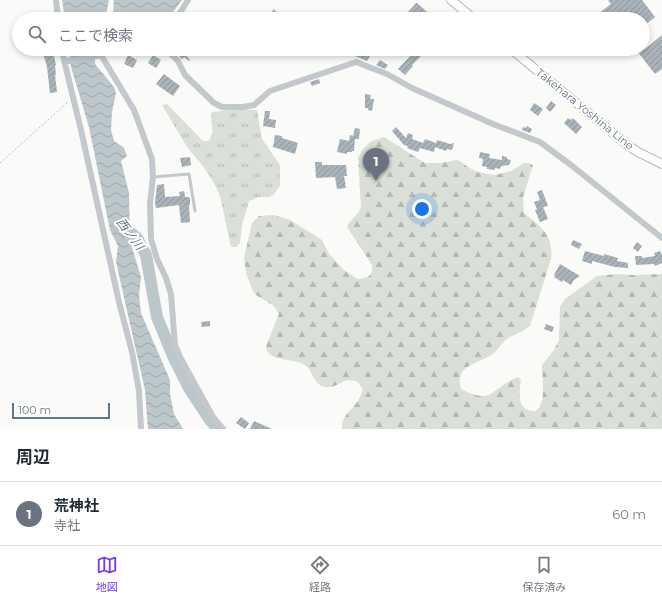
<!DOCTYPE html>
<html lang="ja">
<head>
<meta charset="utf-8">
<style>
	body { margin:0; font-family:Montserrat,"Noto Sans JP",sans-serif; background:#f6f6f7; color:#1f2937 }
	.scale { position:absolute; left:12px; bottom:10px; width:98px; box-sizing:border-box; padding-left:4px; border:2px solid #657683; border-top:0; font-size:11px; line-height:14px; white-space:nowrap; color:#657683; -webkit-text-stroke:3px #fff; paint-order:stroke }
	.you { position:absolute; left:422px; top:209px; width:14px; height:14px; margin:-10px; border:3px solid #fff; border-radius:50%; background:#1a73e8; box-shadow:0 0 0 6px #1a73e833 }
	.badge { display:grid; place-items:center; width:26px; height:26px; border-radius:50%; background:#7c3aed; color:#fff; font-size:13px; font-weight:700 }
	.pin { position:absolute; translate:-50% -33px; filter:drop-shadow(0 1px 2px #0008) }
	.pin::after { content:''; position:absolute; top:21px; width:14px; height:12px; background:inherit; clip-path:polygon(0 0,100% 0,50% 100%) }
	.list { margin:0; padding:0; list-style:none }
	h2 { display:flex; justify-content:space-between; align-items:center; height:52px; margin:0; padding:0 16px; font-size:17px }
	h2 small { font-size:13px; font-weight:400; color:#747a83 }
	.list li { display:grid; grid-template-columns:26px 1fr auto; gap:12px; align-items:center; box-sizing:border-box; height:64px; padding:0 16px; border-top:1px solid #e0e1e3 }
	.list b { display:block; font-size:15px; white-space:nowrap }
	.list p { margin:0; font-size:13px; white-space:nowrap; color:#747a83 }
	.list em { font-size:13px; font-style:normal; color:#747a83 }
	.icon { flex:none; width:22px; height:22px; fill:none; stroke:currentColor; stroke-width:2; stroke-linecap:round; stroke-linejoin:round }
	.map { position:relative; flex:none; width:662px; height:429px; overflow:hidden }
	.search { position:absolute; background:#fff; box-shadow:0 2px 6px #0003; left:12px; right:12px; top:12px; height:44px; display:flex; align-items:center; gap:10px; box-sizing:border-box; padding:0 14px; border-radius:22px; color:#747a83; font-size:15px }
	.sheet { height:116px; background:#fff }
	nav { display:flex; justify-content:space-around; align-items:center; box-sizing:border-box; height:56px; border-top:1px solid #e0e1e3; background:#fff; font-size:11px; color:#747a83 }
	nav a { display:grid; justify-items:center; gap:2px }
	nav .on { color:#7c3aed }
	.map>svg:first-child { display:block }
	.grass { fill:url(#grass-tufts) }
	.forest { fill:url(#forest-firs) }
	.water { fill:url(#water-waves) }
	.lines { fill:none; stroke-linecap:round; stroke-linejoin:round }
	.river { stroke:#bbc7cb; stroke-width:12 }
	.building { fill:url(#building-hatch) }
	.secondary-casing { stroke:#b3babf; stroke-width:10 }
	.path { stroke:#bbbfc2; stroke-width:1; stroke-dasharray:2 2; stroke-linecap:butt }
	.lane { stroke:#c3c8cc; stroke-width:3 }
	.street { stroke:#c3c8cc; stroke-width:6 }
	.secondary { stroke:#fff; stroke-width:8 }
	.labels { text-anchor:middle; stroke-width:4; stroke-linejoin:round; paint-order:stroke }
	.street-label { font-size:11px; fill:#657683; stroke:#fff }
	.water-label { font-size:12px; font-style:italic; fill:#60757c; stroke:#fff }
</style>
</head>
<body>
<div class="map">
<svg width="662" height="429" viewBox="0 0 662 429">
	<defs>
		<pattern id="grass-tufts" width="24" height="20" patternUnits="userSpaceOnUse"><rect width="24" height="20" fill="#dadfd7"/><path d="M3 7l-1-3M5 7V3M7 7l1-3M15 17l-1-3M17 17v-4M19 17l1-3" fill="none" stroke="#b4b9b4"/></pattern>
		<pattern id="forest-firs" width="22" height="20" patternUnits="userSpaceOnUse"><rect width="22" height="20" fill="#dadfd7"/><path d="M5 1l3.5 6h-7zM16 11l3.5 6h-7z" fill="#b4b9b4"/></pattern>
		<pattern id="water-waves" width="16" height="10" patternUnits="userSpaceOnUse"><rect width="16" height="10" fill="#bbc7cb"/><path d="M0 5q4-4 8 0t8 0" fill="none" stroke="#9ca6aa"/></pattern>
		<pattern id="building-hatch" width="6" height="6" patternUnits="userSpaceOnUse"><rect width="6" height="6" fill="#aab3b9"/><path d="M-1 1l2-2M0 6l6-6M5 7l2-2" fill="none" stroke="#8e969c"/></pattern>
	</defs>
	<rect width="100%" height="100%" fill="#fafaf8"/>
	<path class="grass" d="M 167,104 L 203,141 L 208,141 C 217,133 209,122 212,112 L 237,109 L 257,110 L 262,139 L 280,165 L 280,186 L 273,195 L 269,197 L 259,197 L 249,201 L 242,225 L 240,243 L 236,247 L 231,247 L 220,196 L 214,183 L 203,166 L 187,147 L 162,105 Z"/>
	<path class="forest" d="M 384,137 L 425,163 L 441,163 L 456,160 L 460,161 L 468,167 L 477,172 L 495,175 L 511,171 L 524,163 L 529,163 L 533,165 L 523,198 L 524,213 C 541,227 554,235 551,259 L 530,326 C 522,332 516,334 508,338 C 502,342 498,350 493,354 C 479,364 454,364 461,389 C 494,406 490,388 518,377 L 521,380 C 519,393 516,412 536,411 C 547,401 542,379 542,365 L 554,350 L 559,340 L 560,307 L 565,299 L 597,276 L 616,274 L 632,275 L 662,274 L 662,429 L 342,429 C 341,415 353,410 359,399 C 361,396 361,393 363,390 L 358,382 C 355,381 352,380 349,380 C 340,381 335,389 325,387 C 315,385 314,376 309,369 C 300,358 282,362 271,355 C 268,354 267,350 266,348 L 267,343 L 279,314 L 274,306 L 256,295 L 253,291 L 246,273 L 244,258 L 252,223 L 259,216 L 274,215 L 290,220 L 322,240 L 329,254 L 344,270 L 357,279 C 366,278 374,277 372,265 L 347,227 C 350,219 359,215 361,207 L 358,158 L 363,149 L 370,142 Z"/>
	<path class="water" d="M 62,0 L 109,0 L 106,15 L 104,19 L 65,19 Z
		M 114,0 L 182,0 L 168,19 L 115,19 L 113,14 Z
		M 69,49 L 95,49 L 95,64 L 114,87 L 116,93 L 112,112 L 111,130 L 114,141 L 124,148 L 127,156 L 121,161 L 129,193 L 130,241 L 141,277 L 139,295 L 141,313 L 170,380 L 170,394 L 174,414 L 183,429 L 148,429 L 145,390 L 116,262 L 118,246 L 110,230 L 89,127 L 71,67 Z"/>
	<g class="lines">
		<path class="river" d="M 118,222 L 137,238 L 146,255 L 157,317 L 173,356 L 189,388 L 210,420 L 218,429"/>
	</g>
	<path class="building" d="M 608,0 L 642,0 L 655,17 L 643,27 L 643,19 L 603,19 L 599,13 L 611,4 Z
		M 416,3 L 417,3 L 435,19 L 402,19 Z
		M 273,9 L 282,16 L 280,19 L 273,19 L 271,17 Z
		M 662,35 L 662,69 L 655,74 L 637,51 L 631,56 L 625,49 L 645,49 Z
		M 172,49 L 181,49 L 190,60 L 189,61 L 184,57 L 182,59 L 178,55 L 179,54 Z
		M 357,49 L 359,49 L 370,56 L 367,61 L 353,55 Z
		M 417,49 L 428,49 L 412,65 L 413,66 L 405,75 L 398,69 Z
		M 53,51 L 56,65 L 55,65 L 56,75 L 55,75 L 57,92 L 50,93 L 47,67 L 43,53 Z
		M 128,55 L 137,60 L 133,68 L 124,64 Z
		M 153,55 L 161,60 L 156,68 L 148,63 Z
		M 380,60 L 388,65 L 385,69 L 376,65 Z
		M 164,74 L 180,86 L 173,96 L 156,84 Z
		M 319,79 L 320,83 L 312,86 L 310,82 Z
		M 365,94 L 371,95 L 370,99 L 374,99 L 372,111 L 368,110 L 368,108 L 365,108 Z
		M 551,101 L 556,105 L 550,112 L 546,108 Z
		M 534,103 L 543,109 L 538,116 L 530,110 Z
		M 265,111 L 270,111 L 269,119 L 276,120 L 275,128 L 263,126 Z
		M 568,118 L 571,120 L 573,118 L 582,127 L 576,134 L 564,123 Z
		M 527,126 L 532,129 L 530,133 L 522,130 L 523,127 L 526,128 Z
		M 396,127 L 406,138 L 408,133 L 413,135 L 412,139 L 423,143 L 425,139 L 436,143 L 437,140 L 450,144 L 454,143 L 452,150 L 447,149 L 446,151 L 435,147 L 434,152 L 420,148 L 418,152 L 407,148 L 408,146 L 404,145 L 392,131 Z
		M 355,128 L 360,129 L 359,139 L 355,139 L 354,151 L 352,151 L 352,152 L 347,152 L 347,154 L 337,152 L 340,139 L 349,141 L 350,135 L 353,136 Z
		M 275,135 L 282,136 L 282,138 L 298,143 L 295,154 L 273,147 Z
		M 480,152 L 490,154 L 489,158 L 502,160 L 502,156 L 507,157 L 507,159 L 511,160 L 509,165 L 501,166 L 500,169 L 495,168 L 495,170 L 487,169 L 487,167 L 482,166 L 483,159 L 479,158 Z
		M 190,157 L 191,165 L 182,167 L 180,158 Z
		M 315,162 L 322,162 L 322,165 L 346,165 L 347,176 L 344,176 L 346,188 L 337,189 L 335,177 L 316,178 Z
		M 164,184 L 165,197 L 180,196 L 179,192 L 184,191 L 185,197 L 188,197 L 190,198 L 190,205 L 189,205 L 190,222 L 181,223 L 179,205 L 156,208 L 155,203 L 157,185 Z
		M 542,190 L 548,206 L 543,207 L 548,219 L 540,222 L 535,210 L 537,209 L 534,202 L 540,200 L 537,192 Z
		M 573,240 L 582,244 L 579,249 L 571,245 Z
		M 637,242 L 642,246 L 638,252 L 633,248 Z
		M 585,251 L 604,256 L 604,254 L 618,258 L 617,261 L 628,263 L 628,268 L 615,267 L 592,261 L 592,264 L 582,261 Z
		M 660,251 L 662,255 L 662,263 L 655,266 L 654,264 L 636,265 L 635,256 L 642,256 L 642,258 L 655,256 L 654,253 Z
		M 560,264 L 580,276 L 574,280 L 571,285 L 563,280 L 562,282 L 554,277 L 555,276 L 554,275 Z
		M 210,321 L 210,326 L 202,327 L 201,322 Z
		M 546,324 L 554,327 L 552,332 L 544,329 Z
		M 241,417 L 249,423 L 245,429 L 236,423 Z
		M 254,421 L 272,429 L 250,429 Z"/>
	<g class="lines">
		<g class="secondary-casing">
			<path id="secondary" d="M 451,0 L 474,19
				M 511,49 L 626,144 L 638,152 L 662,164"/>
		</g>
		<path class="path" d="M 0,163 L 67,103"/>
		<path class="lane" d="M 153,177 L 189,174 L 195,211"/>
		<path class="street" d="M 56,0 L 58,19
			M 176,19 L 188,0
			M 62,49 L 64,60 L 69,61 L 101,55 L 101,49
			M 161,49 L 171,54 L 178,61 L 185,75 L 214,103 L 222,107 L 243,107 L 254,105 L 270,91 L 356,62 L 387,74 L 412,88 L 493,124 L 540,142 L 571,165 L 662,238
			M 101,55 L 134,110 L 152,159 L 153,177 L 150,203 L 151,239 L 157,259 L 166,278 L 171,294 L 175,345 L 180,357 L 213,417 L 223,429
			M 64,60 L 81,130 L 119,302 L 132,352 L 139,391 L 141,429"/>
		<use href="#secondary" class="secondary"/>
	</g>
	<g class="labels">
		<g class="street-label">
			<text transform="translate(585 109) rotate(39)" y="4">Takehara Yoshina Line</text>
		</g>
		<g class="water-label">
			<text transform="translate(130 234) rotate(53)" y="4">西ノ川</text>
		</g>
	</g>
</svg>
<div class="scale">100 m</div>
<div class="you"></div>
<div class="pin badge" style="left:376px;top:181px;background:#6b7280">1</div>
<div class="search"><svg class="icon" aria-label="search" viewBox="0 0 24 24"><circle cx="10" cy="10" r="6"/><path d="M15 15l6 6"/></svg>ここで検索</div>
</div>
<section class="sheet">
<h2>周辺<small></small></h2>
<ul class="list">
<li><span class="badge" style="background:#6b7280">1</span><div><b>荒神社</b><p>寺社</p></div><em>60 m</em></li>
</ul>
</section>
<nav>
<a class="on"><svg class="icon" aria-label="map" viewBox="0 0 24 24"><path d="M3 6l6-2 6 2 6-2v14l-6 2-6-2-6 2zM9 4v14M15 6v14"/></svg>地図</a>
<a><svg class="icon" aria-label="directions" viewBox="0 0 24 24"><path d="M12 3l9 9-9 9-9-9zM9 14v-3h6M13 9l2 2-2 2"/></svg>経路</a>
<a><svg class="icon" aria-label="saved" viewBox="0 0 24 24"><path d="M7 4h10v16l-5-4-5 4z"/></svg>保存済み</a>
</nav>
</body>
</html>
